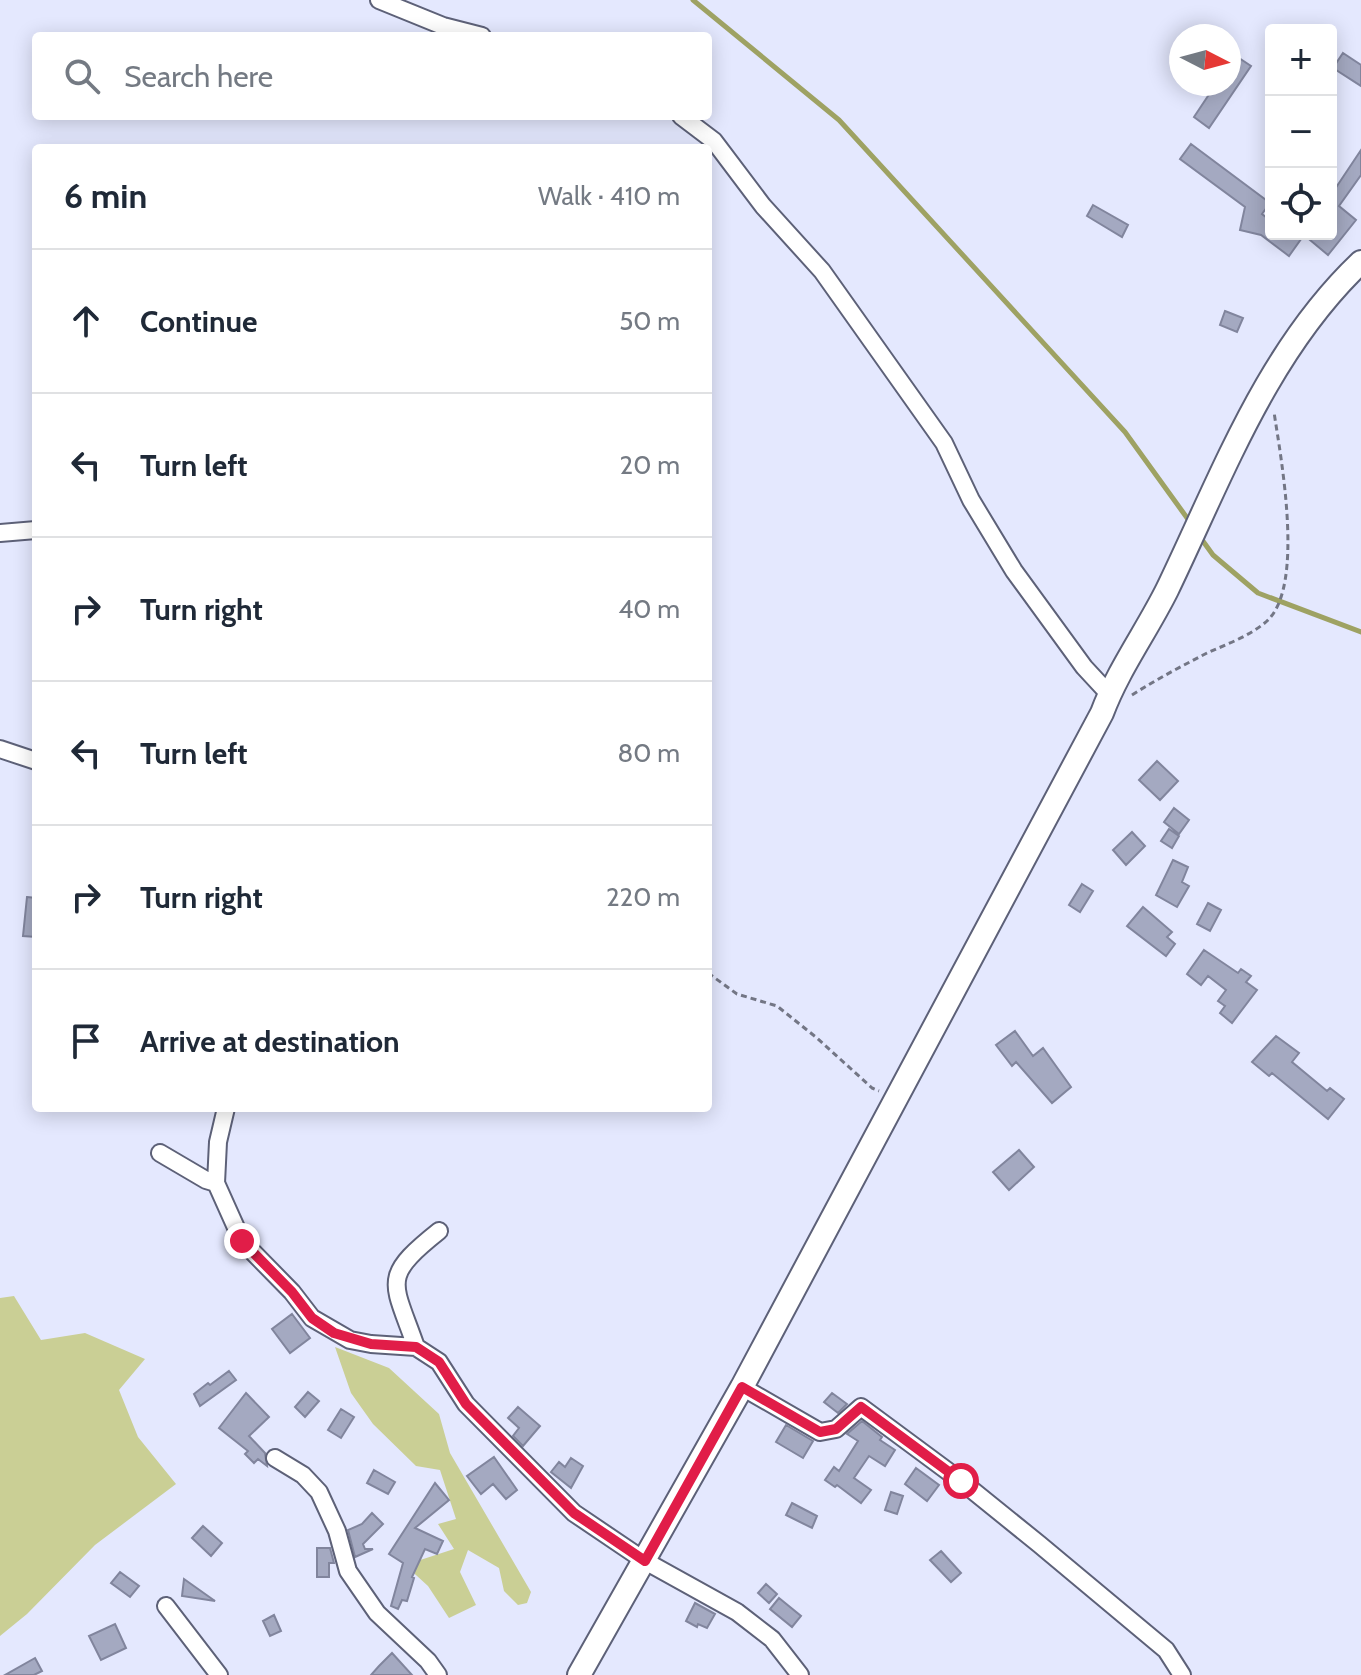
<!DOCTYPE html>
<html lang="en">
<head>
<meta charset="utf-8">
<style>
	body { margin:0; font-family:Cabin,sans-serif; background:#f2f2f3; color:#1f2937 }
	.controls { position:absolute; right:24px; top:24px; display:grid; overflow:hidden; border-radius:8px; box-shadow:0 4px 20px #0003 }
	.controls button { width:72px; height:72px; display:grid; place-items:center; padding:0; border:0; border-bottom:2px solid #e0e1e3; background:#fff; color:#1f2937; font:40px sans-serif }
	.compass { position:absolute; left:1169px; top:24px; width:72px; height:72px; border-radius:50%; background:#fff; box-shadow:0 4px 20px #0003; rotate:96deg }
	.stop { position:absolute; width:24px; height:24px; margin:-18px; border:6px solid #e11d48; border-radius:50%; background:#fff }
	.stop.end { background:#e11d48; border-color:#fff; box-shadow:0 2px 8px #0008 }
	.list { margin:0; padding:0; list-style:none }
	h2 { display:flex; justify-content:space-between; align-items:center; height:104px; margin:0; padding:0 32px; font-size:34px }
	h2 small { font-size:26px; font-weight:400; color:#747a83 }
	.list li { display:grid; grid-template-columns:52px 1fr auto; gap:24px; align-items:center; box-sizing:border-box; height:144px; padding:0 32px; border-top:2px solid #e0e1e3 }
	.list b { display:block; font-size:30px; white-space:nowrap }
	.list em { font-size:26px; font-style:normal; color:#747a83 }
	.icon { flex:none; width:44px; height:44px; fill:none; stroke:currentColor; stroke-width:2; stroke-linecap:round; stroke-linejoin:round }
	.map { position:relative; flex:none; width:1361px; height:1675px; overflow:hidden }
	.search { position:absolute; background:#fff; box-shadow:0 4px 20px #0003; left:32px; top:32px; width:680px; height:88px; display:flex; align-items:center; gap:20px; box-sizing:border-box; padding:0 28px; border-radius:8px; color:#747a83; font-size:30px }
	.panel { position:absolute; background:#fff; box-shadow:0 4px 20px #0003; left:32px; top:144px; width:680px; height:968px; border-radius:8px }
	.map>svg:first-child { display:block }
	.green { fill:#cacf95 }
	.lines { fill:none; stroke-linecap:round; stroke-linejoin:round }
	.stream { stroke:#9ea263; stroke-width:5 }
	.building { fill:#a4a9c1; stroke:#81859d; stroke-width:2 }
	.minor-casing { stroke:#5d6178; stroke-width:20 }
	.secondary-casing { stroke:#5d6178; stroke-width:26 }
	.path { stroke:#737685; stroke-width:3; stroke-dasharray:6 4; stroke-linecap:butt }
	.minor { stroke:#fff; stroke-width:16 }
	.secondary { stroke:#fff; stroke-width:22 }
	.route { stroke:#e11d48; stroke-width:10 }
</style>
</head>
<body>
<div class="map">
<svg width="1361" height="1675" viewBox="0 0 1361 1675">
	<rect width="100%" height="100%" fill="#e4e8fe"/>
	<path class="green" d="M 14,1296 L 41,1340 L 85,1333 L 145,1359 L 119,1390 L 138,1437 L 176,1484 L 95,1545 L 27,1614 L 0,1636 L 0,1298 Z
		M 335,1347 L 389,1368 L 439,1414 L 450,1453 L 531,1592 L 527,1603 L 518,1605 L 504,1591 L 499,1568 L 468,1550 L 460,1572 L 476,1605 L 449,1618 L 428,1586 L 405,1565 L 454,1549 L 438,1524 L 456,1519 L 440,1470 L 416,1466 L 373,1424 L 351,1393 Z"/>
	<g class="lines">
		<path class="stream" d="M 693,0 L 839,120 L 1125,432 L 1190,522
			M 1200,537 L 1213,555 L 1258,593 L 1361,632"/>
	</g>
	<path class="building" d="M 1343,53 L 1361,65 L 1361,86 L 1333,68 Z
		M 1236,56 L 1251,66 L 1209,128 L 1194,117 L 1216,84 L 1229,84 L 1229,66 Z
		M 1191,144 L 1270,203 L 1262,214 L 1271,221 L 1271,234 L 1331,234 L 1331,195 L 1361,150 L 1361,175 L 1339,206 L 1356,220 L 1328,255 L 1304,235 L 1289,256 L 1261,235 L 1240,230 L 1245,207 L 1180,159 Z
		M 1093,205 L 1128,225 L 1122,237 L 1087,216 Z
		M 1225,311 L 1243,318 L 1237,332 L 1220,325 Z
		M 1157,761 L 1178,781 L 1160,800 L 1139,780 Z
		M 1174,808 L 1189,820 L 1179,834 L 1164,822 Z
		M 1169,829 L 1179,836 L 1172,848 L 1161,841 Z
		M 1132,832 L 1145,846 L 1126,865 L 1113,850 Z
		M 1173,860 L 1188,867 L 1182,882 L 1189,886 L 1177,907 L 1156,895 Z
		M 1082,884 L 1093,891 L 1080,912 L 1069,905 Z
		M 27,897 L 36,898 L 36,937 L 23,936 Z
		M 1208,903 L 1221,910 L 1210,931 L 1197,924 Z
		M 1143,907 L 1172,932 L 1167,937 L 1175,944 L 1166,956 L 1127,926 Z
		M 1204,950 L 1238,973 L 1241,969 L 1251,976 L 1246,982 L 1257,990 L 1232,1023 L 1220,1013 L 1225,1006 L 1218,1001 L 1226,990 L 1208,976 L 1201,985 L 1187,974 Z
		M 1015,1031 L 1033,1056 L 1043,1048 L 1071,1087 L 1052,1103 L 1016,1062 L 1012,1066 L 996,1045 Z
		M 1276,1036 L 1299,1053 L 1292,1062 L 1327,1091 L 1330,1088 L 1344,1099 L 1328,1119 L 1272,1073 L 1269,1076 L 1252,1062 Z
		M 1019,1150 L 1034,1167 L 1009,1190 L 993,1172 Z
		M 292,1314 L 310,1338 L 290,1353 L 272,1329 Z
		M 229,1371 L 236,1380 L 200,1406 L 194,1394 L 208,1383 L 210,1385 Z
		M 308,1392 L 319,1401 L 305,1417 L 295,1407 Z
		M 246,1393 L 269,1417 L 249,1436 L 265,1453 L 267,1466 L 258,1459 L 254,1463 L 245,1454 L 248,1451 L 219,1428 Z
		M 832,1393 L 847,1404 L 838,1413 L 824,1402 Z
		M 518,1407 L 540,1426 L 523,1446 L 513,1436 L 519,1428 L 508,1418 Z
		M 341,1409 L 354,1417 L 341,1438 L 328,1430 Z
		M 862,1421 L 882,1437 L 880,1440 L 895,1450 L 885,1466 L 869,1456 L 854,1478 L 871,1490 L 861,1503 L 837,1485 L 835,1487 L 825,1480 L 834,1467 L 839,1471 L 858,1441 L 847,1434 Z
		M 786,1425 L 813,1441 L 803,1458 L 776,1442 Z
		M 494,1457 L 517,1490 L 506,1499 L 493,1484 L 481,1494 L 467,1476 Z
		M 571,1458 L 583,1466 L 571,1488 L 551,1472 L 559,1462 L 565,1467 Z
		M 916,1468 L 939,1485 L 927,1501 L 905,1484 Z
		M 374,1470 L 395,1482 L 388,1494 L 367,1483 Z
		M 435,1483 L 449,1500 L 415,1528 L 443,1541 L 437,1554 L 425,1549 L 412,1577 L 414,1578 L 407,1601 L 402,1600 L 398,1609 L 391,1606 L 403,1563 L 389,1554 Z
		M 891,1492 L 903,1496 L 897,1514 L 885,1510 Z
		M 792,1503 L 817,1516 L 812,1528 L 786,1515 Z
		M 372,1513 L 383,1524 L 363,1544 L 365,1549 L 373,1549 L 355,1557 L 348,1530 L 362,1524 Z
		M 203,1526 L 222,1543 L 211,1556 L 192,1538 Z
		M 317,1548 L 330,1548 L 334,1563 L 329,1563 L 329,1577 L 317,1577 Z
		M 941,1551 L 961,1573 L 951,1582 L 930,1560 Z
		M 120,1572 L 139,1586 L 130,1597 L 111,1583 Z
		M 184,1579 L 215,1601 L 182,1596 Z
		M 766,1584 L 777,1594 L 769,1603 L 758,1593 Z
		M 779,1598 L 801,1616 L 792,1627 L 770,1609 Z
		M 695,1603 L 715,1614 L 707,1628 L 698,1624 L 697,1627 L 686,1621 Z
		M 274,1615 L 281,1631 L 270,1636 L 263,1621 Z
		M 115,1624 L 126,1648 L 101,1660 L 89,1636 Z
		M 392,1653 L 412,1675 L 371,1675 L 379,1666 Z
		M 35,1658 L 42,1671 L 34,1675 L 5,1675 Z"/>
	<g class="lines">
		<g class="minor-casing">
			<path id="minor" d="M 379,0 L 443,26 L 482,36
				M 681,116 L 714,141 L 763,206 L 822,271 L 944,443 L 971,500 L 1014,571 L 1084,667 L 1109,694
				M 0,533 L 36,530
				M 0,749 L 36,761
				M 226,1108 L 218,1142 L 216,1183 L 242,1241 L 292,1292 L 312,1318 L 350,1340 L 371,1344 L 416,1347 L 439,1362 L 466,1404 L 574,1513 L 645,1561 L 737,1612 L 772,1639 L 800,1675
				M 160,1153 L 206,1180 L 216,1183
				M 416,1347 C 393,1281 380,1278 439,1231
				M 742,1387 L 820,1432 L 836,1429 L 861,1407 L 961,1481 L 1039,1544 L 1166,1650 L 1182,1675
				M 275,1458 L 303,1475 L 319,1492 L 337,1531 L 348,1571 L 377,1613 L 428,1661 L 438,1675
				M 166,1606 L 219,1675"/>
		</g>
		<g class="secondary-casing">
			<path id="secondary" d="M 579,1675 L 742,1387 L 1102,713 C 1118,670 1146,632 1167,590 C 1222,476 1267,351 1361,262"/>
		</g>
		<path class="path" d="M 1132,695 C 1157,679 1182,666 1207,653 C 1227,644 1250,636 1267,621 C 1305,586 1281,459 1274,412
			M 708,973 L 737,994 L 777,1006 L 817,1038 L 872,1088 L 879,1091"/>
		<use href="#minor" class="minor"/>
		<use href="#secondary" class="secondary"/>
	</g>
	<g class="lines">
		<path class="route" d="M 242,1241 L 292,1292 L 312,1318 L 334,1333 L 371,1344 L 416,1347 L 439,1362 L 466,1404 L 574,1513 L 645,1561 L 742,1387 L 820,1432 L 836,1429 L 861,1407 L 961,1481"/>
	</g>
</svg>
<div class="controls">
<button>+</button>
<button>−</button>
<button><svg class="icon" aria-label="locate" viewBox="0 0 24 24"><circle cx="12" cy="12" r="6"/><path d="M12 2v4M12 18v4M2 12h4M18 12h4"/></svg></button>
</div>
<svg class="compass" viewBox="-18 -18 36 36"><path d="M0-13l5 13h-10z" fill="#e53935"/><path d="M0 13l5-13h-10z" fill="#747a83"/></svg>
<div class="stop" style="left:961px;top:1481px"></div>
<div class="stop end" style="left:242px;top:1241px"></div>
<div class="search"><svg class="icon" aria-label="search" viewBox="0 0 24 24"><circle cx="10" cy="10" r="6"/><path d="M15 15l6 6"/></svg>Search here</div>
<section class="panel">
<h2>6 min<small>Walk · 410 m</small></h2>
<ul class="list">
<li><svg class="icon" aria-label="ahead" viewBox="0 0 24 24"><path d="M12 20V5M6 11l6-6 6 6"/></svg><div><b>Continue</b></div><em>50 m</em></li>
<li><svg class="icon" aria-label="left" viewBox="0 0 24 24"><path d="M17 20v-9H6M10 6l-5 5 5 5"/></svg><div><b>Turn left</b></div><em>20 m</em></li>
<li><svg class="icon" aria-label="right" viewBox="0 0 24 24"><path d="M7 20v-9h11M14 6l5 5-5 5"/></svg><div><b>Turn right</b></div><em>40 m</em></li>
<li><svg class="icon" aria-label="left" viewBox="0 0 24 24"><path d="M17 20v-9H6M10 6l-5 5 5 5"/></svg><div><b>Turn left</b></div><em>80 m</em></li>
<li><svg class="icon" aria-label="right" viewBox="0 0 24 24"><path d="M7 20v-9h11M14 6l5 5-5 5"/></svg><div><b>Turn right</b></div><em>220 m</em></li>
<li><svg class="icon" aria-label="arrive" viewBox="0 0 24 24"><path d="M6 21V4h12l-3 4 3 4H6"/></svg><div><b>Arrive at destination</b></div></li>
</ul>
</section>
</div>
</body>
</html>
